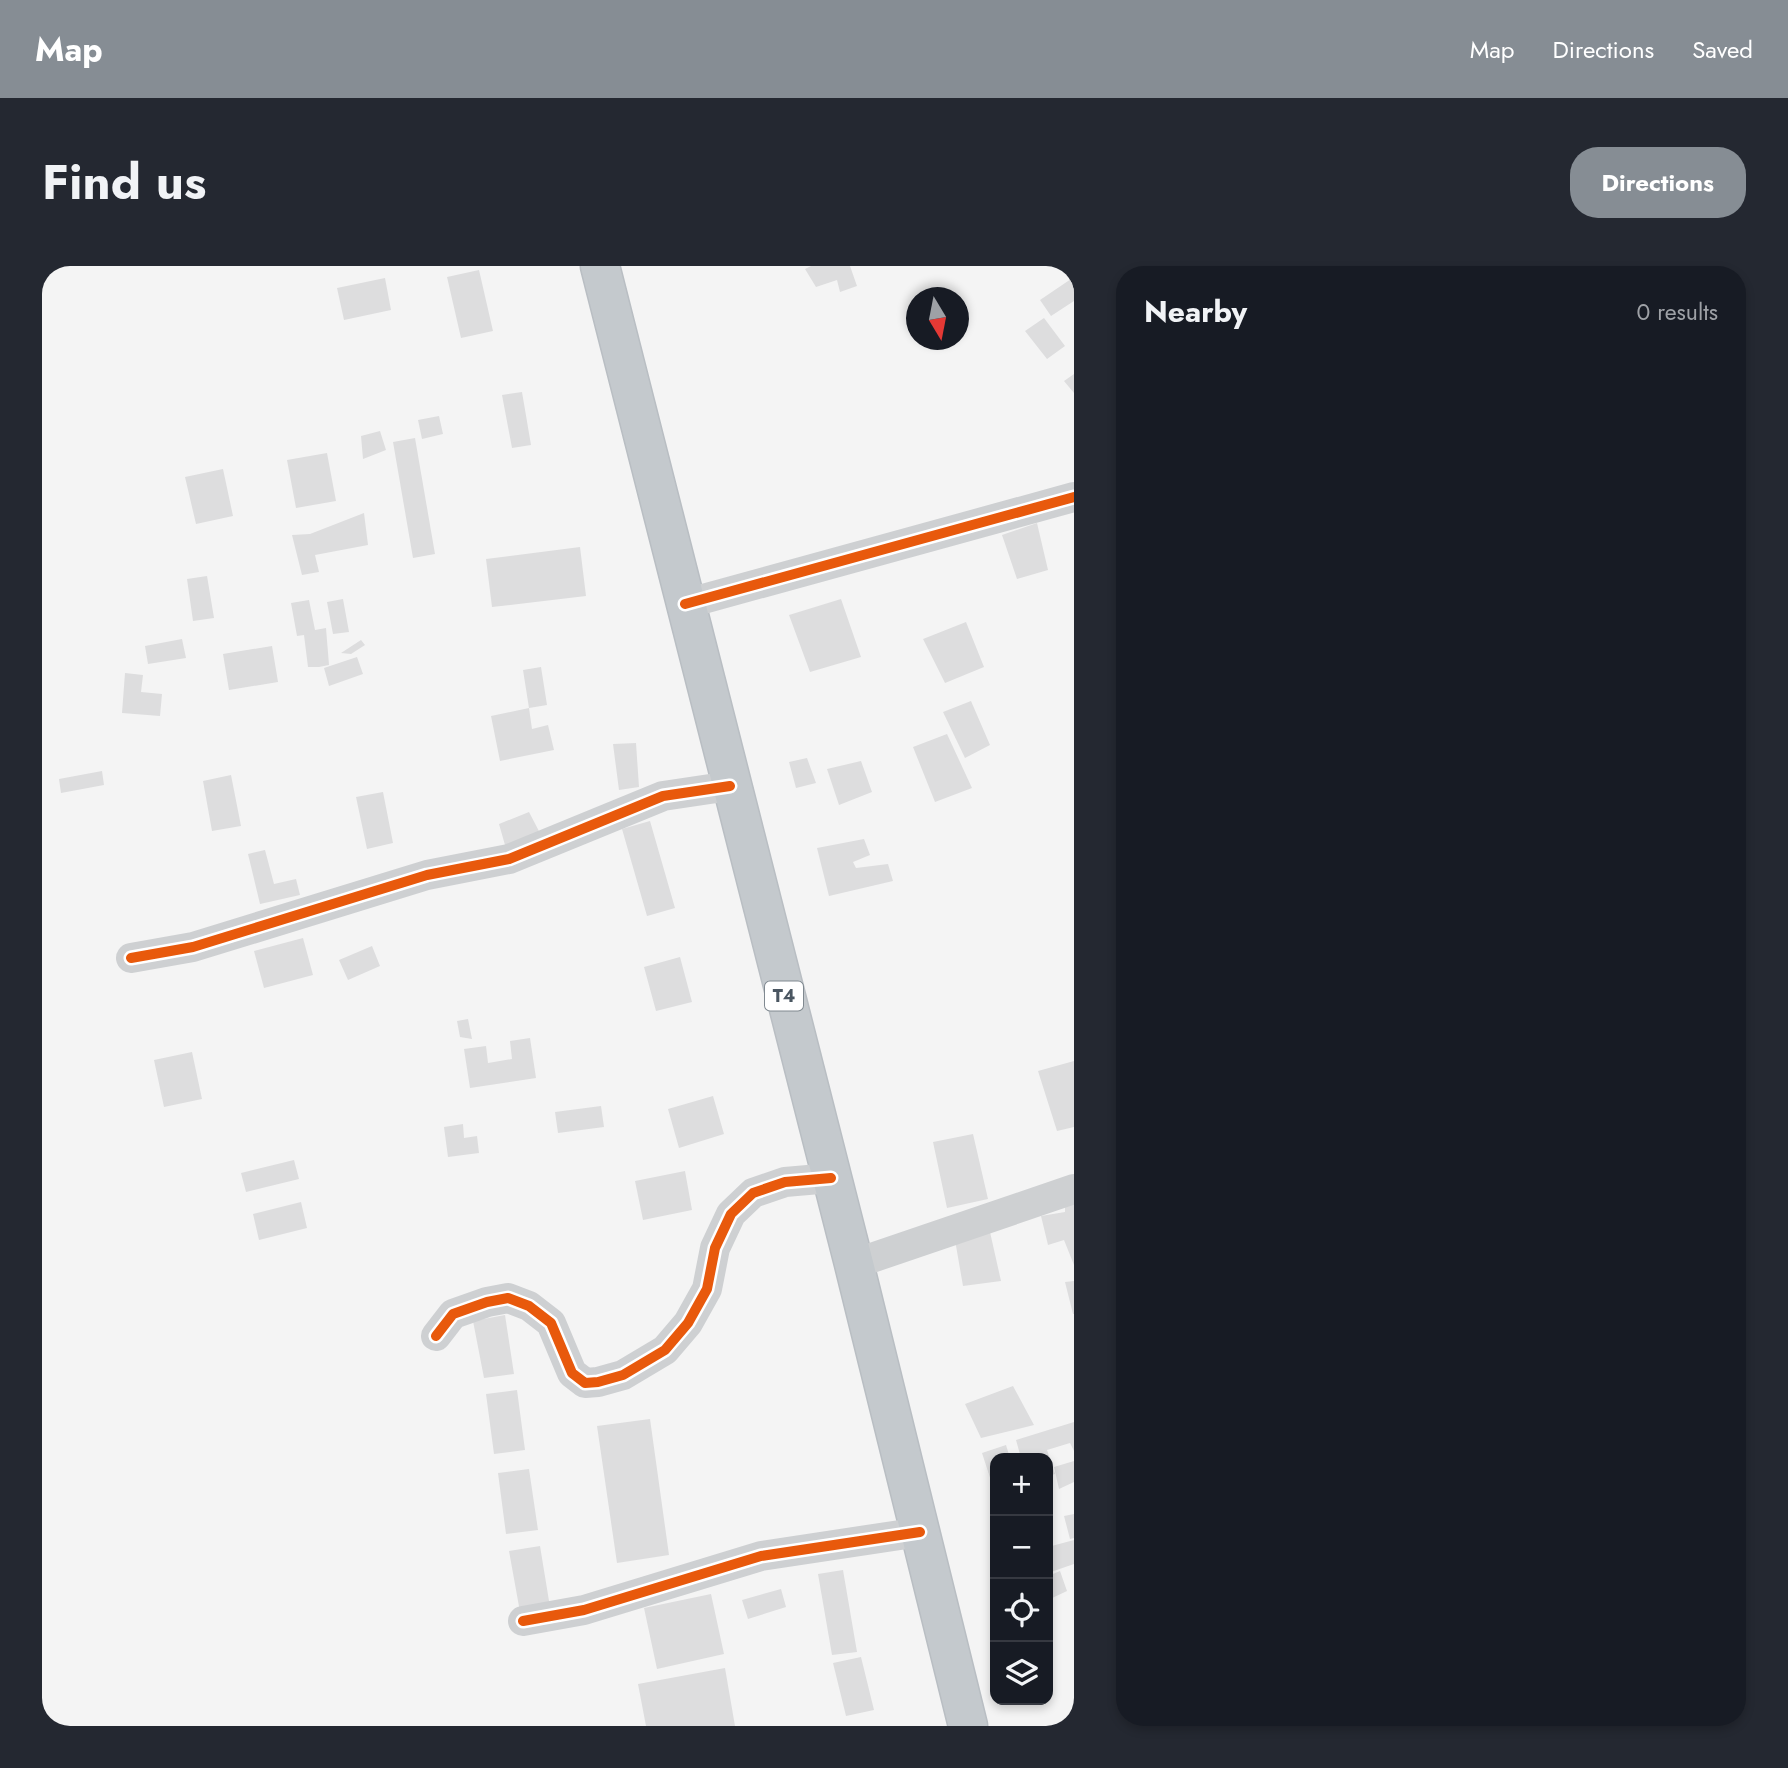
<!DOCTYPE html>
<html lang="en">
<head>
<meta charset="utf-8">
<style>
	body { margin:0; font-family:Jost,sans-serif; background:#242831; color:#f1f3f6 }
	.controls { position:absolute; right:21px; bottom:21px; display:grid; overflow:hidden; border-radius:14px; box-shadow:0 4px 10px #0003 }
	.controls button { width:63px; height:63px; display:grid; place-items:center; padding:0; border:0; border-bottom:2px solid #363941; background:#171b24; color:#f1f3f6; font:35px sans-serif }
	.compass { position:absolute; left:864px; top:21px; width:63px; height:63px; border-radius:50%; background:#171b24; box-shadow:0 4px 10px #0003; rotate:170deg }
	.list { margin:0; padding:0; list-style:none }
	h2 { display:flex; justify-content:space-between; align-items:center; height:91px; margin:0; padding:0 28px; font-size:30px }
	h2 small { font-size:23px; font-weight:400; color:#9ea1a6 }
	.icon { flex:none; width:38px; height:38px; fill:none; stroke:currentColor; stroke-width:2; stroke-linecap:round; stroke-linejoin:round }
	.map { position:relative; flex:none; width:1032px; height:1460px; overflow:hidden; border-radius:28px }
	header { display:flex; align-items:center; gap:42px; box-sizing:border-box; height:98px; padding:0 35px; background:#868d94; color:#fff }
	header strong { font-size:33px }
	nav { display:flex; gap:38px; margin-inline-start:auto; font-size:24px }
	.intro { display:flex; align-items:center; justify-content:space-between; box-sizing:border-box; height:168px; padding:0 42px }
	h1 { margin:0; font-size:49px }
	.button { padding:18px 32px; border-radius:28px; background:#868d94; color:#fff; font-size:24px; font-weight:700 }
	main { display:flex; gap:42px; padding:0 42px }
	aside { flex:1; background:#171b24; border-radius:28px; box-shadow:0 4px 10px #0003 }
	.map>svg:first-child { display:block }
	.building { fill:#ddddde }
	.lines { fill:none; stroke-linecap:round; stroke-linejoin:round }
	.trunk-casing { stroke:#b9bec3; stroke-width:41 }
	.minor { stroke:#ced0d2; stroke-width:30 }
	.trunk { stroke:#c4c9cd; stroke-width:38 }
	.cycleway-casing { stroke:#fff; stroke-width:15 }
	.cycleway { stroke:#e8590c; stroke-width:10 }
	.labels { text-anchor:middle; stroke-width:5; stroke-linejoin:round; paint-order:stroke }
	.shield { fill:#fff; stroke:#808990; stroke-width:2 }
	.shield-label { font-size:18px; font-weight:bold; fill:#4a5661 }
</style>
</head>
<body>
<header>
<strong>Map</strong>
<nav><a>Map</a><a>Directions</a><a>Saved</a></nav>
</header>
<div class="intro"><h1>Find us</h1><a class="button">Directions</a></div>
<main>
<div class="map">
<svg width="1032" height="1460" viewBox="0 0 1032 1460">
	<rect width="100%" height="100%" fill="#f4f4f4"/>
	<path class="building" d="M 769,0 L 808,0 L 815,20 L 798,26 L 795,14 L 774,21 L 763,3 Z
		M 437,4 L 451,65 L 419,72 L 405,11 Z
		M 1032,11 L 1032,35 L 1009,50 L 998,34 Z
		M 343,12 L 349,44 L 302,54 L 295,22 Z
		M 1002,52 L 1023,80 L 1005,93 L 983,65 Z
		M 1032,108 L 1032,127 L 1022,115 Z
		M 480,126 L 489,179 L 470,182 L 460,129 Z
		M 397,150 L 401,168 L 380,173 L 376,154 Z
		M 338,165 L 344,184 L 321,193 L 319,170 Z
		M 373,172 L 393,288 L 371,292 L 351,176 Z
		M 285,187 L 294,235 L 254,242 L 245,194 Z
		M 181,203 L 191,250 L 154,258 L 143,211 Z
		M 322,247 L 326,279 L 273,289 L 277,306 L 260,309 L 250,269 L 268,268 Z
		M 995,257 L 1006,304 L 975,313 L 960,269 Z
		M 538,281 L 544,330 L 450,341 L 444,293 Z
		M 165,310 L 172,352 L 151,355 L 145,313 Z
		M 301,333 L 307,366 L 291,368 L 285,336 Z
		M 799,333 L 819,391 L 768,406 L 747,349 Z
		M 267,334 L 273,364 L 284,362 L 287,399 L 277,401 L 266,401 L 262,369 L 255,370 L 249,337 Z
		M 924,356 L 942,401 L 903,417 L 881,373 Z
		M 140,373 L 144,392 L 106,398 L 103,380 Z
		M 319,374 L 323,379 L 309,388 L 299,387 Z
		M 230,380 L 236,416 L 187,424 L 181,388 Z
		M 315,391 L 321,408 L 287,420 L 282,402 Z
		M 499,401 L 505,439 L 487,442 L 481,404 Z
		M 83,407 L 101,409 L 99,426 L 120,428 L 118,450 L 80,447 Z
		M 929,435 L 948,479 L 923,492 L 901,446 Z
		M 487,442 L 490,463 L 506,459 L 512,484 L 458,495 L 449,450 Z
		M 905,468 L 930,522 L 893,536 L 871,481 Z
		M 594,477 L 597,521 L 577,524 L 571,478 Z
		M 765,492 L 774,517 L 754,522 L 747,496 Z
		M 819,495 L 830,526 L 797,539 L 785,503 Z
		M 60,505 L 62,519 L 19,527 L 17,513 Z
		M 189,509 L 199,560 L 170,565 L 161,515 Z
		M 341,526 L 351,577 L 325,583 L 314,531 Z
		M 487,546 L 499,569 L 463,579 L 457,558 Z
		M 608,555 L 633,642 L 605,650 L 580,563 Z
		M 822,573 L 828,589 L 811,596 L 814,602 L 846,598 L 851,615 L 787,630 L 775,582 Z
		M 223,584 L 232,618 L 254,613 L 258,629 L 218,638 L 206,588 Z
		M 261,672 L 271,709 L 222,722 L 212,685 Z
		M 330,680 L 338,700 L 306,714 L 297,694 Z
		M 638,691 L 650,736 L 614,745 L 602,701 Z
		M 426,753 L 430,773 L 418,771 L 415,755 Z
		M 488,772 L 494,812 L 428,822 L 422,783 L 444,780 L 446,797 L 470,793 L 468,775 Z
		M 150,786 L 160,833 L 122,841 L 112,794 Z
		M 1032,795 L 1032,861 L 1015,865 L 996,805 Z
		M 671,830 L 682,868 L 637,882 L 626,843 Z
		M 559,840 L 562,861 L 516,867 L 513,846 Z
		M 421,858 L 422,872 L 435,870 L 437,887 L 406,891 L 402,861 Z
		M 931,868 L 946,933 L 905,942 L 891,876 Z
		M 252,894 L 257,913 L 204,926 L 199,907 Z
		M 643,905 L 650,944 L 601,954 L 593,915 Z
		M 1032,932 L 1032,999 L 1022,974 L 1006,979 L 999,950 L 1023,946 L 1023,934 Z
		M 259,936 L 265,962 L 217,974 L 211,948 Z
		M 948,966 L 959,1015 L 921,1020 L 913,974 Z
		M 1032,1015 L 1032,1048 L 1031,1048 L 1023,1016 Z
		M 463,1049 L 472,1108 L 442,1112 L 431,1055 Z
		M 971,1120 L 992,1159 L 939,1172 L 923,1138 Z
		M 475,1124 L 483,1184 L 452,1188 L 444,1128 Z
		M 608,1153 L 627,1289 L 575,1297 L 555,1160 Z
		M 1032,1156 L 1032,1185 L 1028,1177 L 1005,1184 L 1013,1208 L 1006,1210 L 1006,1192 L 979,1192 L 974,1174 Z
		M 964,1179 L 968,1192 L 953,1192 L 953,1227 L 940,1187 Z
		M 1032,1195 L 1032,1216 L 1017,1223 L 1012,1201 Z
		M 487,1203 L 496,1264 L 464,1268 L 456,1207 Z
		M 1032,1248 L 1032,1272 L 1028,1273 L 1022,1250 Z
		M 1032,1274 L 1032,1298 L 1006,1307 L 1006,1281 Z
		M 498,1280 L 508,1341 L 478,1346 L 467,1285 Z
		M 801,1304 L 815,1386 L 790,1389 L 776,1308 Z
		M 1018,1305 L 1025,1325 L 1006,1334 L 1006,1310 Z
		M 739,1323 L 744,1341 L 706,1353 L 700,1334 Z
		M 669,1328 L 682,1388 L 615,1403 L 602,1342 Z
		M 819,1391 L 832,1444 L 804,1450 L 791,1397 Z
		M 683,1402 L 693,1460 L 604,1460 L 596,1418 Z"/>
	<g class="lines">
		<g class="trunk-casing">
			<path id="trunk" d="M 558,0 L 812,998 L 926,1460"/>
		</g>
		<path class="minor" d="M 643,338 L 1032,231
			M 89,692 L 151,681 L 385,609 L 467,593 L 621,530 L 688,520
			M 812,998 L 1032,923
			M 394,1070 L 411,1048 L 445,1036 L 466,1032 L 487,1040 L 509,1057 L 530,1107 L 543,1117 L 556,1116 L 581,1109 L 623,1084 L 646,1057 L 665,1023 L 673,982 L 689,948 L 711,927 L 743,916 L 789,912
			M 481,1355 L 542,1344 L 719,1290 L 878,1266"/>
		<use href="#trunk" class="trunk"/>
		<g class="cycleway-casing">
			<path id="cycleway" d="M 643,338 L 1032,231
				M 89,692 L 151,681 L 385,609 L 467,593 L 621,530 L 688,520
				M 394,1070 L 411,1048 L 445,1036 L 466,1032 L 487,1040 L 509,1057 L 530,1107 L 543,1117 L 556,1116 L 581,1109 L 623,1084 L 646,1057 L 665,1023 L 673,982 L 689,948 L 711,927 L 743,916 L 789,912
				M 481,1355 L 542,1344 L 719,1290 L 878,1266"/>
		</g>
		<use href="#cycleway" class="cycleway"/>
	</g>
	<g class="labels">
		<rect class="shield" x="723" y="715.5" width="38" height="29" rx="5"/>
		<g class="shield-label">
			<text x="742" y="736">T4</text>
		</g>
	</g>
</svg>
<div class="controls">
<button>+</button>
<button>−</button>
<button><svg class="icon" aria-label="locate" viewBox="0 0 24 24"><circle cx="12" cy="12" r="6"/><path d="M12 2v4M12 18v4M2 12h4M18 12h4"/></svg></button>
<button><svg class="icon" aria-label="layers" viewBox="0 0 24 24"><path d="M12 4l9 5-9 5-9-5zM3 14l9 5 9-5"/></svg></button>
</div>
<svg class="compass" viewBox="-18 -18 36 36"><path d="M0-13l5 13h-10z" fill="#e53935"/><path d="M0 13l5-13h-10z" fill="#9ea1a6"/></svg>
</div>
<aside>
<h2>Nearby<small>0 results</small></h2>
<ul class="list">
</ul>
</aside>
</main>
</body>
</html>
